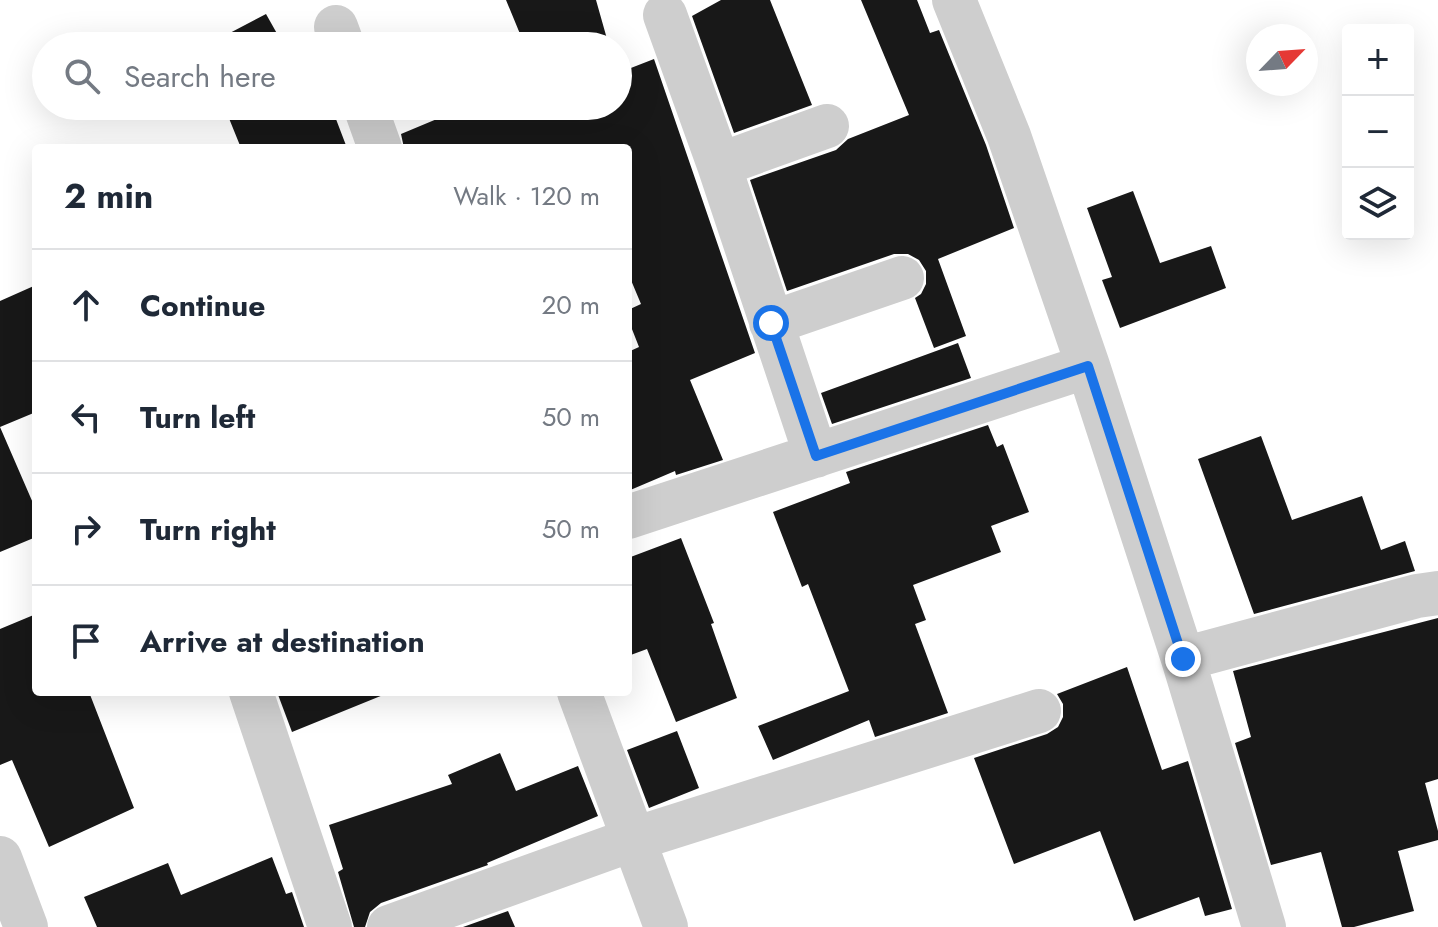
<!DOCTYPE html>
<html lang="en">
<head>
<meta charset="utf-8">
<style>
	body { margin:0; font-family:Jost,sans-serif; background:#f6f6f7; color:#1f2937 }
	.controls { position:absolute; right:24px; top:24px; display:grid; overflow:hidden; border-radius:8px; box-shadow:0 8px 32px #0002 }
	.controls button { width:72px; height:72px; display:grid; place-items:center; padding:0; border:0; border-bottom:2px solid #e0e1e3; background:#fff; color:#1f2937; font:40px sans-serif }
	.compass { position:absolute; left:1246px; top:24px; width:72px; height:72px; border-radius:50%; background:#fff; box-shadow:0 8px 32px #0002; rotate:65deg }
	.stop { position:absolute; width:24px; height:24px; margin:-18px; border:6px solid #1a73e8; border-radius:50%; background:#fff }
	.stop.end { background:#1a73e8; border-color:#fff; box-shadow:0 2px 8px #0008 }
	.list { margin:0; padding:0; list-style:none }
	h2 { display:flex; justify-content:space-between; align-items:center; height:104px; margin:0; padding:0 32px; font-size:34px }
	h2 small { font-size:26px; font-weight:400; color:#747a83 }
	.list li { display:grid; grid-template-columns:52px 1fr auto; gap:24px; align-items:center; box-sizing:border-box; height:112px; padding:0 32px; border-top:2px solid #e0e1e3 }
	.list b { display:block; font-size:30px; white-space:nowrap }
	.list em { font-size:26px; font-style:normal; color:#747a83 }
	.icon { flex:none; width:44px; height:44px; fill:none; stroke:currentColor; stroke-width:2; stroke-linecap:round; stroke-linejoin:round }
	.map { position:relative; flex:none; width:1438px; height:927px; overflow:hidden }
	.search { position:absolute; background:#fff; box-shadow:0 8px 32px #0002; left:32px; top:32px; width:600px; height:88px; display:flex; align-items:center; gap:20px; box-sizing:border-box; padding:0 28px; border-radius:44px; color:#747a83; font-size:30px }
	.panel { position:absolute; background:#fff; box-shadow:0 8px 32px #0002; left:32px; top:144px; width:600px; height:552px; border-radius:8px }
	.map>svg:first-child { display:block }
	.building { fill:#181818 }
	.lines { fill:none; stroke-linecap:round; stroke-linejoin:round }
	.minor { stroke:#cecece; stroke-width:44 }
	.route { stroke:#1a73e8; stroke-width:10 }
</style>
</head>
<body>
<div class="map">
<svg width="1438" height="927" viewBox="0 0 1438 927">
	<rect width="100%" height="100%" fill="#fff"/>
	<path class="building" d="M 506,0 L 596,0 L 609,46 L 525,46 Z
		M 721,0 L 770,0 L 812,105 L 734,133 L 692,16 Z
		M 861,0 L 917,0 L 930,33 L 939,30 L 986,145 L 1014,228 L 938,259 L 966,336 L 934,348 L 915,298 L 921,294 L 926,284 L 926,271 L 919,260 L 908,254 L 894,254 L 787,291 L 750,180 L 836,150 L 848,139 L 909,115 Z
		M 266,14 L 284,46 L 232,46 L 226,35 Z
		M 654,59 L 755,353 L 690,380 L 723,460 L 676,475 L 675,471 L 628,491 L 628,352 L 639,347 L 628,319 L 628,310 L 641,304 L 628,273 L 628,148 L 404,148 L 401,134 L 468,106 L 618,106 L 618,73 Z
		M 224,106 L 331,106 L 347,148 L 241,148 Z
		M 1133,191 L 1160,263 L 1211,246 L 1226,288 L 1120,328 L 1102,280 L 1112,277 L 1087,208 Z
		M 36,285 L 36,412 L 0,427 L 36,510 L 36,537 L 0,552 L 0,301 Z
		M 958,343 L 971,378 L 832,424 L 821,393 Z
		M 988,425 L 997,447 L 1003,444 L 1029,512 L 991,526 L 1001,552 L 913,585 L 926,620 L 915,624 L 948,713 L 875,737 L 869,720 L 773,760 L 758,726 L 849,691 L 808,584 L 802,587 L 773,512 L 850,483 L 846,472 Z
		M 1261,436 L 1292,520 L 1362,496 L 1381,550 L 1405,541 L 1415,571 L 1254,614 L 1198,459 Z
		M 681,538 L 714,623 L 711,624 L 737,698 L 676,722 L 647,649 L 628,656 L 628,558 Z
		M 36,614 L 36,692 L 89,692 L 134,808 L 49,847 L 12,760 L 0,765 L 0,629 Z
		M 1438,618 L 1438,779 L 1425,783 L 1438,831 L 1438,840 L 1398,851 L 1414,911 L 1354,927 L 1342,927 L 1321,852 L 1271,865 L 1235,743 L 1251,737 L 1233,671 Z
		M 1127,667 L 1162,770 L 1188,761 L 1232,909 L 1205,916 L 1199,897 L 1134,921 L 1100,831 L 1014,864 L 974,758 L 1047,734 L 1058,727 L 1063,717 L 1063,704 L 1057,694 Z
		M 277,692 L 387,692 L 388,693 L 292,732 Z
		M 677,731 L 699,788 L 649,808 L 627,750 Z
		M 500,753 L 516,791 L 578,766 L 598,816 L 487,863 L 488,865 L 381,903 L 370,912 L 365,927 L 354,927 L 338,872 L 343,869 L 329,825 L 452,784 L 448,775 Z
		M 272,857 L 286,894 L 292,892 L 304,927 L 97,927 L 84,897 L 168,863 L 181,895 Z
		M 508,911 L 515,927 L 463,927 Z"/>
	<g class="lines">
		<path class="minor" d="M 954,0 L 1009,136 L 1088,366 L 1183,659 L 1264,927
			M 665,15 L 719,165 L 816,456
			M 336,27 L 343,46
			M 365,106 L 380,148
			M 719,165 L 827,126
			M 771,323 L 902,278
			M 628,517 L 1088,366
			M 1183,659 L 1417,596 L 1438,593
			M 251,692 L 330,927
			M 579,692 L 666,927
			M 0,858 L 26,927
			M 389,927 L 634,839 L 1039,711"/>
	</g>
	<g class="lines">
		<path class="route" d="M 771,323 L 816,456 L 1088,366 L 1183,659"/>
	</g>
</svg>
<div class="controls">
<button>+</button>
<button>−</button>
<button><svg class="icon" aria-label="layers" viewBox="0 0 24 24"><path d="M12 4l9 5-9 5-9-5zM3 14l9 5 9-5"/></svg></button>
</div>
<svg class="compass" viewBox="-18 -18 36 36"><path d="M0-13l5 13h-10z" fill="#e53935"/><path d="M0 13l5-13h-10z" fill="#747a83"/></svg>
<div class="stop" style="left:771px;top:323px"></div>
<div class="stop end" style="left:1183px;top:659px"></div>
<div class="search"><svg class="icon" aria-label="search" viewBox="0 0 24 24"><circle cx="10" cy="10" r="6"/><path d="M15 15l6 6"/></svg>Search here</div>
<section class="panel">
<h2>2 min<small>Walk · 120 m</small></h2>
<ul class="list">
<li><svg class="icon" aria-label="ahead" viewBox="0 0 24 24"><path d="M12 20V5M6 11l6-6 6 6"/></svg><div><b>Continue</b></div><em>20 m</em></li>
<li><svg class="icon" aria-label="left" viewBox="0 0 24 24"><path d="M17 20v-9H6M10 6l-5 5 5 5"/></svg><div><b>Turn left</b></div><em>50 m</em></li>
<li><svg class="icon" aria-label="right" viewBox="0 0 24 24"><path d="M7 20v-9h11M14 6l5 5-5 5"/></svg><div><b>Turn right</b></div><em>50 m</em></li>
<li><svg class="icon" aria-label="arrive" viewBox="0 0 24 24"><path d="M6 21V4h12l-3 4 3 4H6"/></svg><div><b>Arrive at destination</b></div></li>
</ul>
</section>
</div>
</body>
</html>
